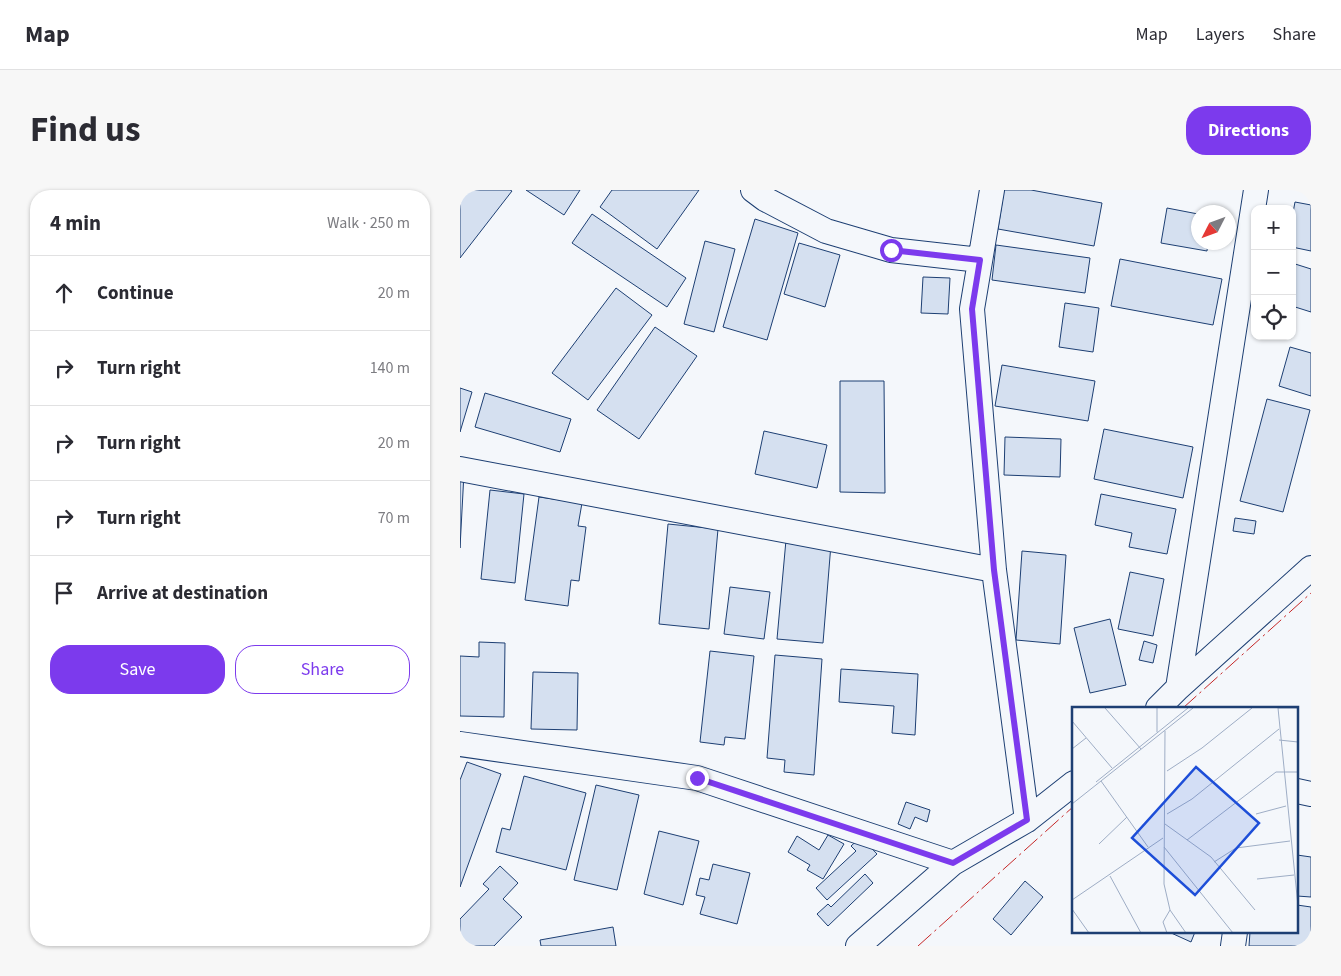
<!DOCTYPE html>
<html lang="en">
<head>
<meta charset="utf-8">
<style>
	body { margin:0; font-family:"Source Sans 3",sans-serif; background:#f7f7f7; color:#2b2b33 }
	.controls { position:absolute; right:15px; top:15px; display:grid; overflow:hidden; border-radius:10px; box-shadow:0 1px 4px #0004 }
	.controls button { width:45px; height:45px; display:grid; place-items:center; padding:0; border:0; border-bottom:1px solid #e1e1e2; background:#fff; color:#2b2b33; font:25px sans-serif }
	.compass { position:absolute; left:731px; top:15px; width:45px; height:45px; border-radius:50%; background:#fff; box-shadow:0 1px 4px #0004; rotate:228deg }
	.stop { position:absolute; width:15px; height:15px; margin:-11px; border:4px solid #7c3aed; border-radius:50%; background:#fff }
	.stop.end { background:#7c3aed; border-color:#fff; box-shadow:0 1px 5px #0008 }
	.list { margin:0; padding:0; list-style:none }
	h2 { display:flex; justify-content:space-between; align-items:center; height:65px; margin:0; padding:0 20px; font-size:21px }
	h2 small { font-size:16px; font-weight:400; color:#7c7c81 }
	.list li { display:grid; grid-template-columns:32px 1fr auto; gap:15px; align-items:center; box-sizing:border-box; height:75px; padding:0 20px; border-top:1px solid #e1e1e2 }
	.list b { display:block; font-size:19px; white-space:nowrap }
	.list em { font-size:16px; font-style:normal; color:#7c7c81 }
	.actions { display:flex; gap:10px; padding:15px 20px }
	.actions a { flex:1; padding:11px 0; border:1px solid #7c3aed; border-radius:20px; text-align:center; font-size:18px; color:#7c3aed }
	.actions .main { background:#7c3aed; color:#fff }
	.icon { flex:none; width:28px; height:28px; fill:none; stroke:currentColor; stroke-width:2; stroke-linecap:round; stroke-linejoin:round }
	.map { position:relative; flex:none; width:851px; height:756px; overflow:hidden; border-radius:20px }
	header { display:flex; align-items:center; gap:30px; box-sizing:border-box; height:70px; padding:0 25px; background:#fff; border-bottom:1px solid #e1e1e2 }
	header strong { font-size:24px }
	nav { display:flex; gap:28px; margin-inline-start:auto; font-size:18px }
	.intro { display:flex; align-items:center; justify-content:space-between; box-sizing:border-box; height:120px; padding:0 30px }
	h1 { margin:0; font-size:35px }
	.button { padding:12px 22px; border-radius:20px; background:#7c3aed; color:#fff; font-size:18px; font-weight:700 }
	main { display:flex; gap:30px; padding:0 30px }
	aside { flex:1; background:#fff; border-radius:20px; box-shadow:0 1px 4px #0004 }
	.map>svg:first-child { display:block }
	.building { fill:#d5e0f0; stroke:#1d3f73 }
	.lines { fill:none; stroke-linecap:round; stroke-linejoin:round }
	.street-casing { stroke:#1d3f73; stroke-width:26 }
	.street { stroke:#f4f7fb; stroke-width:24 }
	.power { stroke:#c62828; stroke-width:1; stroke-dasharray:18 4 2.5 4; stroke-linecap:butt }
	.route { stroke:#7c3aed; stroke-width:6 }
	.inset-road { fill:none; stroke:#9eadc5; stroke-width:1 }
	.view { fill:#1d4ed8; fill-opacity:0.15; stroke:#1d4ed8; stroke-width:2.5 }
	.inset-edge { fill:none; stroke:#1d3f73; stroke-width:2.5 }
</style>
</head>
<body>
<header>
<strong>Map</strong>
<nav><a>Map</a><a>Layers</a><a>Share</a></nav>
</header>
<div class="intro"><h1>Find us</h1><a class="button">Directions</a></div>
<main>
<aside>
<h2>4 min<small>Walk · 250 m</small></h2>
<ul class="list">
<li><svg class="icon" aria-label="ahead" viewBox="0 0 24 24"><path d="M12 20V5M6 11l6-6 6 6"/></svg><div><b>Continue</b></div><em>20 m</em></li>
<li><svg class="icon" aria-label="right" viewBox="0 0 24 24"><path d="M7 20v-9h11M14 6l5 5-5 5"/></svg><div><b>Turn right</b></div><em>140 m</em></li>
<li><svg class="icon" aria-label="right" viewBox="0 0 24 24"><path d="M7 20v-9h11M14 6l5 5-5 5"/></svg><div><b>Turn right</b></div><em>20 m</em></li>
<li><svg class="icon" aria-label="right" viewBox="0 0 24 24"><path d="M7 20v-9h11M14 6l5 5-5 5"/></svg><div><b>Turn right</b></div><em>70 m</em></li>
<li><svg class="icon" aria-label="arrive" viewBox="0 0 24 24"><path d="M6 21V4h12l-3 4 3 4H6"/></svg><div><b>Arrive at destination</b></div></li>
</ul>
<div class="actions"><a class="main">Save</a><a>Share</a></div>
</aside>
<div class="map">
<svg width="851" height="756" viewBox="0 0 851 756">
	<rect width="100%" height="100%" fill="#f4f7fb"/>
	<path class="building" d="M 0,0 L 50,0 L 52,1 L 0,68 Z
		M 66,0 L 120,0 L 104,25 Z
		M 152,0 L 239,0 L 197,59 L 140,17 Z
		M 544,0 L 571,0 L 642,13 L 634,56 L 538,39 Z
		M 835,12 L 851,15 L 851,61 L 832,57 L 832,28 Z
		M 707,18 L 738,24 L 738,52 L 748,52 L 747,61 L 701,53 Z
		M 132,24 L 226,88 L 207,117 L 112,53 Z
		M 295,29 L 338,43 L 307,150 L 263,137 Z
		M 245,51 L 275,59 L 254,142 L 224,134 Z
		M 339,53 L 380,65 L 365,117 L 324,104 Z
		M 536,55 L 630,68 L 625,103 L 532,90 Z
		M 660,69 L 762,89 L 753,135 L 651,116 Z
		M 832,73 L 851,79 L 851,122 L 832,116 Z
		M 463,87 L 490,88 L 488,124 L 461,123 Z
		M 156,98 L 192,125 L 128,210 L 92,183 Z
		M 605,113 L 639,118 L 633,162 L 599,157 Z
		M 195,137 L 237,166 L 179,249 L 137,220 Z
		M 830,157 L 851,163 L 851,206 L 819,196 Z
		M 542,175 L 635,191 L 628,231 L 535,216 Z
		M 380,191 L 424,191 L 425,303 L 380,302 Z
		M 0,198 L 12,202 L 0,242 Z
		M 25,203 L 111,229 L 100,262 L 15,237 Z
		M 807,209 L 850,220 L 823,322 L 780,311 Z
		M 644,239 L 733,257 L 723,308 L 634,289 Z
		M 304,241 L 367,255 L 357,298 L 295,284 Z
		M 545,247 L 601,249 L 600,287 L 544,285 Z
		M 0,283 L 4,283 L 0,358 Z
		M 30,300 L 64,304 L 55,393 L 21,389 Z
		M 641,304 L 716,319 L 707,364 L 669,357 L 672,343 L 635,335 Z
		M 79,307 L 122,313 L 118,336 L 126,337 L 119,391 L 111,390 L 108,416 L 65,410 Z
		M 775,328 L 796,331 L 794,344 L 773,341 Z
		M 208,334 L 258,339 L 249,439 L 199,434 Z
		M 326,350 L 371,354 L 363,453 L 317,449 Z
		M 562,361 L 606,365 L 600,454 L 556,450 Z
		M 670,382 L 704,389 L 693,446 L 658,439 Z
		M 270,397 L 310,402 L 304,449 L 264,444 Z
		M 650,429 L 666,495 L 630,503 L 614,438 Z
		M 684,451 L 697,455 L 693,473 L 679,470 Z
		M 19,452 L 45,453 L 44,527 L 0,526 L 0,466 L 19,467 Z
		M 250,461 L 294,466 L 285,549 L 265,547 L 264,555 L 240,552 Z
		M 315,465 L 362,469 L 354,585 L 324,582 L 325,570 L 307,568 Z
		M 381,479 L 458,484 L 455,545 L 432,543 L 434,516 L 379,512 Z
		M 73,482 L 118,483 L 117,540 L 71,539 Z
		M 7,572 L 41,584 L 0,697 L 0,590 Z
		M 64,586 L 126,603 L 106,680 L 36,662 L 42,638 L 50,640 Z
		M 136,595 L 179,605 L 157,700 L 114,690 Z
		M 446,612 L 470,620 L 467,632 L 455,627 L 450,639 L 438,634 Z
		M 199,641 L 239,651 L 223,715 L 184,704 Z
		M 368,645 L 384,654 L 363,689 L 347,680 L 350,675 L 328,662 L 337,646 L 359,660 Z
		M 401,647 L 417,664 L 367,710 L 356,698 L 396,661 L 391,656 Z
		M 837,665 L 851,667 L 851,707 L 837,706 Z
		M 253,674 L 290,683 L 277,734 L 240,724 L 245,707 L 236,705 L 240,688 L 249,690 Z
		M 40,676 L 58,693 L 43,709 L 62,727 L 34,756 L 0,756 L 0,729 L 29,699 L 23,694 Z
		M 405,684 L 413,693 L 368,736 L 357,724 L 368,714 L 371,717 Z
		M 565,691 L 583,707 L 551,745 L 533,729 Z
		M 837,715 L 851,717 L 851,756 L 789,756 L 790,742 L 837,742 Z
		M 153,737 L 156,756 L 81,756 L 80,750 Z
		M 709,742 L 735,742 L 731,752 Z"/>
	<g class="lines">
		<g class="street-casing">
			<path id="street" d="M 293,0 L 305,9 L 366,41 L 431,60 L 520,70
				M 532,0 L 512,119 L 534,380 L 567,630
				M 0,279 L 534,380
				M 718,498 L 796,0
				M 698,518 L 718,498 L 851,378
				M 0,554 L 237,588 L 493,673
				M 837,601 L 851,604
				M 398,756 L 493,673 L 567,630 L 614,593
				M 773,756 L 775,742"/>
		</g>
		<use href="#street" class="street"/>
		<path class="power" d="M 723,518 L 851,403
			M 458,756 L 614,616"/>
	</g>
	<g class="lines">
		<path class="route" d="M 237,588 L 493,673 L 567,630 L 534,380 L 512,119 L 520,70 L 431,60"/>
	</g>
	<g transform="translate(612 517)">
		<rect width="226" height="226" fill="#f4f7fb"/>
		<path class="inset-road" d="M 33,1 L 69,42M 85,1 L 85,25M 226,1 L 206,1 L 226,199M 0,14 L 40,61M 93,24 L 92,177 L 98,203 L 91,215 L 95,226M 207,33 L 226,35M 0,42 L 14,31M 95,64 L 130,41 L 180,1M 29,74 L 76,140M 24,75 L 116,1M 0,97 L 121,1M 95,107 L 120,92 L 207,22M 184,107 L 214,99M 93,117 L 139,150 L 183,203M 115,133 L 204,65 L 226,65M 27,137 L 55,110M 92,140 L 161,226M 142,155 L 164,141 L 218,134M 38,169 L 69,226M 185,172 L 222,168M 0,193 L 91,131M 0,202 L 17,226M 98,203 L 114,226"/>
		<path class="view" d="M 124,60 L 187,116 L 123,188 L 60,131 Z"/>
		<rect width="226" height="226" class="inset-edge"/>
	</g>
</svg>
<div class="controls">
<button>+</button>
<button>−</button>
<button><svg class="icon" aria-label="locate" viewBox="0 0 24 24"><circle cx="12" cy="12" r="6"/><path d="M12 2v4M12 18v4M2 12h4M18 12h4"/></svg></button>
</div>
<svg class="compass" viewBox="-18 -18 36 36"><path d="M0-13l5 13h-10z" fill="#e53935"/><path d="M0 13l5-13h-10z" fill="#7c7c81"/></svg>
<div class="stop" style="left:431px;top:60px"></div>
<div class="stop end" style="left:237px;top:588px"></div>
</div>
</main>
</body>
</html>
